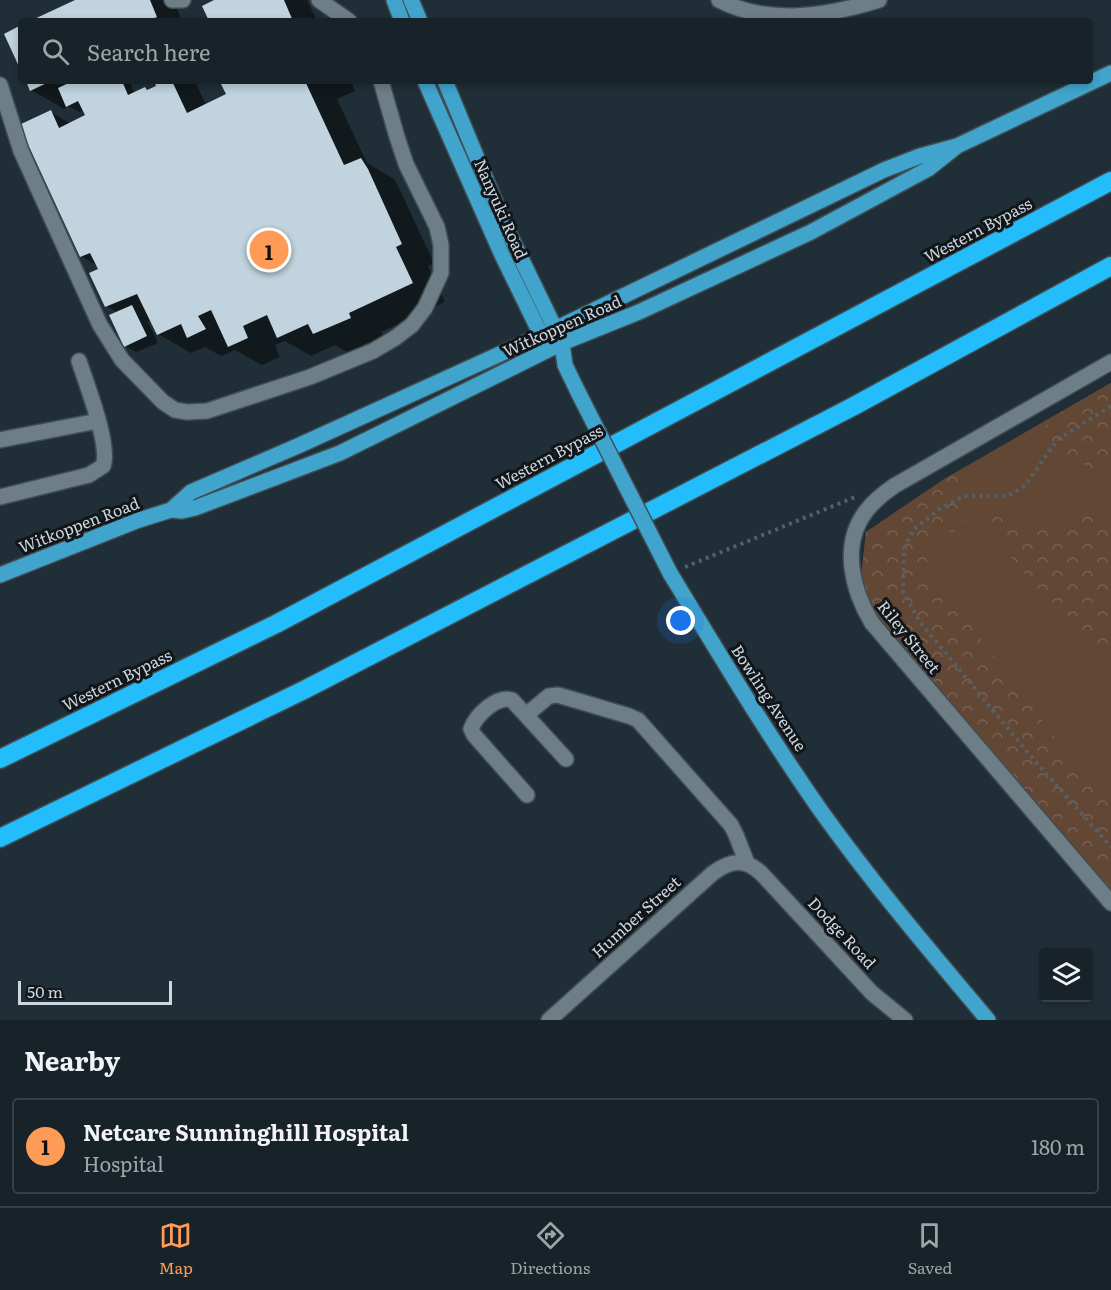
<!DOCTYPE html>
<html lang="en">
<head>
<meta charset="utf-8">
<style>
	body { margin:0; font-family:Literata,serif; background:#252f35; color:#f1f3f6 }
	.controls { position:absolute; right:18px; bottom:18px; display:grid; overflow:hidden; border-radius:6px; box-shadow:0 3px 9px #0003 }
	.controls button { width:54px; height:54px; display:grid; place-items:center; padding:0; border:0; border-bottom:2px solid #364046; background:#182329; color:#f1f3f6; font:30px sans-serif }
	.scale { position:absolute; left:18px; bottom:15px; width:154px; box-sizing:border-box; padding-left:6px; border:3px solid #ced7dd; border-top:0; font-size:16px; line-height:21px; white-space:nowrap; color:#ced7dd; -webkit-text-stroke:4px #10161a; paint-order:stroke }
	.you { position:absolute; left:681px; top:621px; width:21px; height:21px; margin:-15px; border:4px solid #fff; border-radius:50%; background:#1a73e8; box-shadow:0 0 0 9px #1a73e833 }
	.badge { display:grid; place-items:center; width:39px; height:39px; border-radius:50%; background:#fe9c57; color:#111; font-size:20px; font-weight:700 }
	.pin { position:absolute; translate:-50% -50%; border:3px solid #fff; box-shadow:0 2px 6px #0006 }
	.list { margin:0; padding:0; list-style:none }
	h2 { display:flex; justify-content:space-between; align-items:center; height:78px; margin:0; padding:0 24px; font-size:26px }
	h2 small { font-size:20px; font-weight:400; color:#9fa4a8 }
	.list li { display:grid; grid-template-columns:39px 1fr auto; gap:18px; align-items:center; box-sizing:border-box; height:96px; margin:0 12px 12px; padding:0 12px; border:2px solid #364046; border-radius:6px }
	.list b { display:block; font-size:22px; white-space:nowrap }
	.list p { margin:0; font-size:20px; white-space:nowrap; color:#9fa4a8 }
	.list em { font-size:20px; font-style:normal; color:#9fa4a8 }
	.icon { flex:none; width:33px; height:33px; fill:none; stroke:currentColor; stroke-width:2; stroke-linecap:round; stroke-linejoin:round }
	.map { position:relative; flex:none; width:1111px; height:1020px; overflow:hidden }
	.search { position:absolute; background:#182329; box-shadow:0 3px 9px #0003; left:18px; right:18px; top:18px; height:66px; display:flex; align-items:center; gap:15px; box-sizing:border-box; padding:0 21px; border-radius:6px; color:#9fa4a8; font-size:22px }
	.sheet { height:186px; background:#182329 }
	nav { display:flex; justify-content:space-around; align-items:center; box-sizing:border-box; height:84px; border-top:2px solid #364046; background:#182329; font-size:16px; color:#9fa4a8 }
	nav a { display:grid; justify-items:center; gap:3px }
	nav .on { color:#fe9c57 }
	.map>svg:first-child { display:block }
	.grass { fill:#634735 }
	.forest { fill:url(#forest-crowns) }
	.shadow { fill:#0007 }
	.building { fill:#c0d3de }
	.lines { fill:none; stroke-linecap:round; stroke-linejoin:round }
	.minor-casing { stroke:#404d53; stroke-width:18 }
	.major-casing { stroke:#404d53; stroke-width:18 }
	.highway-casing { stroke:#404d53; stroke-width:21 }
	.path { stroke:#546169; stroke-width:4; stroke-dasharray:3 4.5; stroke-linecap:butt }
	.minor { stroke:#6d7e87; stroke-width:15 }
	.major { stroke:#41a4cd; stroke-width:15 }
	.highway { stroke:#23bdfc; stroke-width:18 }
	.major-bridge-casing { stroke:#404d53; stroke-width:18; stroke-linecap:butt }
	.major-bridge { stroke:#41a4cd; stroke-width:15 }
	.labels { text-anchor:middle; stroke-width:6; stroke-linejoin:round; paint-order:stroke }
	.street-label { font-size:16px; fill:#ced7dd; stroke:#10161a }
</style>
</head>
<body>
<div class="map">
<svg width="1111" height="1020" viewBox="0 0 1111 1020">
	<defs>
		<pattern id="forest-crowns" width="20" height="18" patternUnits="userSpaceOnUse" patternTransform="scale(1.5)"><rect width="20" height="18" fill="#634735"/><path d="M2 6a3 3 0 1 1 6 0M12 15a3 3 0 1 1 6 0" fill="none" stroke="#786152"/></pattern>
	</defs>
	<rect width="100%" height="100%" fill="#202f37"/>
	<path class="grass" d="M 1111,383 L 1111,890 L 859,597 L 866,532 L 944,479 Z"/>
	<path class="forest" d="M 1111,383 L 1111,478 L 1108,478 L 1063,452 L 1045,436 L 1047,420 Z
		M 959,471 L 964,530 L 944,533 L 930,549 L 926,568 L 932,584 L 961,613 L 1069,756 L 1111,808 L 1111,890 L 859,597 L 866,532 Z
		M 1091,507 L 1111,517 L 1111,661 L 1050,604 L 988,530 L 994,516 L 1035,528 L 1063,525 Z"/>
	<path class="shadow" d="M 79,0 L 168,0 L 175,4 L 182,21 L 34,21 Z
		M 218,0 L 307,0 L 317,21 L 211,21 Z
		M 27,81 L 129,81 L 135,93 L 145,88 L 149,91 L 158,87 L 155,81 L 195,81 L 206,105 L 228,95 L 231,81 L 351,81 L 355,91 L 337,99 L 367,163 L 394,179 L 400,190 L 434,263 L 428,266 L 445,302 L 381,332 L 383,336 L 347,352 L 335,345 L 311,356 L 285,341 L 275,345 L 280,357 L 262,365 L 235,350 L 221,356 L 205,347 L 191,353 L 158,334 L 151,320 L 148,322 L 158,343 L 136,352 L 125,346 L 118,313 L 106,306 L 98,266 L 81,256 L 51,112 L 71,124 L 87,116 L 84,110 L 79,112 L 68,106 L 64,109 L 31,90 Z"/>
	<path class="building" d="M 75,0 L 150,0 L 157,17 L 148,21 L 30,21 Z
		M 214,0 L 284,0 L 293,21 L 209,21 L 202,6 Z
		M 21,25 L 21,71 L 4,34 Z
		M 26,81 L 51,81 L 30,91 Z
		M 73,81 L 122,81 L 128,95 L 145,87 L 147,90 L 156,86 L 154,81 L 172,81 L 187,113 L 226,94 L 221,84 L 228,81 L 305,81 L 344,165 L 361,158 L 368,169 L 402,244 L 396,247 L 413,283 L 349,313 L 351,318 L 313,334 L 308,324 L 277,338 L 267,315 L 243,326 L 248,338 L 228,347 L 211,310 L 198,316 L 206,329 L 187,338 L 181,324 L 157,335 L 137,294 L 105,307 L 89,273 L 98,269 L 90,253 L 80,257 L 19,125 L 51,110 L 59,128 L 85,115 L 78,101 L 66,107 L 58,88 Z
		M 132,305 L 147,336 L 124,347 L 109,315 Z"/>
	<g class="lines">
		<g class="minor-casing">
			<path id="minor" d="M 172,0 L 183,0
				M 319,0 L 349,21
				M 719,0 C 769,26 827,16 879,0
				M 0,85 L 21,151 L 100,325 L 122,360 L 163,402 L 175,410 L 187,412 L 207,411 L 310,377 L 373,351 L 395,338 L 412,325 L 425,308 L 441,273 L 441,245 L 437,227 L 406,164 L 397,137 L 381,81
				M 1111,362 L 894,486 C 884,493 874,501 867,510 C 840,544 852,590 872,623 L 1111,903
				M 0,440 L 98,421
				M 0,497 L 89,475 L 103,466 C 111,446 86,383 79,361
				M 526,715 L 549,696 L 558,695 L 629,716 L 638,720 L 731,825 L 736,835 L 747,863
				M 527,795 L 474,735 L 471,729 C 476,715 497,695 512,700 L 566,759
				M 549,1020 L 713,873 C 731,860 745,858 762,874 L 872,993 L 905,1020"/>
		</g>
		<g class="major-casing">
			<path id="major" d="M 394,0 L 402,21
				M 411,0 L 420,21
				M 425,81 L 502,255 L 545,343
				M 445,81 L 504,223 L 562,343 L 565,365 L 578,392
				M 171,510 L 191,492 L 300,445 L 555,329 L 884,170 L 920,156 L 957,146 L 1111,73
				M 670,573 C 719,654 767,734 821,811 C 873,884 931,952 988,1020
				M 0,575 L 139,520 L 171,510 L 182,511 L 195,508 L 340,453 L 562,343 L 639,312 L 811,232 L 928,169 L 957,146"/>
		</g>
		<g class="highway-casing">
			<path id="highway" d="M 0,759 L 276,624 L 1111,181
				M 0,838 L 304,690 L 854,406 L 1111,266"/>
		</g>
		<path class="path" d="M 1111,406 L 1057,440 L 1025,486 L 1008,496 L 964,496 L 941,508 L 913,530 L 904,550 L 903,592 L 920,622 L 1029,754 L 1111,847
			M 685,567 L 855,497"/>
		<use href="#minor" class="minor"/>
		<use href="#major" class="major"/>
		<use href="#highway" class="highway"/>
		<g class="major-bridge-casing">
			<path id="major-bridge" d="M 578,392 L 670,573"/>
		</g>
		<use href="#major-bridge" class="major-bridge"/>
	</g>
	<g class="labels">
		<g class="street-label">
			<text transform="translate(501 209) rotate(66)" y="6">Nanyuki Road</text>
			<text transform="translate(978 230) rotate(-28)" y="6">Western Bypass</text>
			<text transform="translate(562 326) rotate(-24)" y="6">Witkoppen Road</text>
			<text transform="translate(549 457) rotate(-28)" y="6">Western Bypass</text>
			<text transform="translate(79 525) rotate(-21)" y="6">Witkoppen Road</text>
			<text transform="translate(909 637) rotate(51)" y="6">Riley Street</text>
			<text transform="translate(117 680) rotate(-26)" y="6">Western Bypass</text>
			<text transform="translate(769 698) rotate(57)" y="6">Bowling Avenue</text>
			<text transform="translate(636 917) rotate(-42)" y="6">Humber Street</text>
			<text transform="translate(842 933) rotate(47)" y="6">Dodge Road</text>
		</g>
	</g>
</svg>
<div class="controls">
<button><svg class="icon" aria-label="layers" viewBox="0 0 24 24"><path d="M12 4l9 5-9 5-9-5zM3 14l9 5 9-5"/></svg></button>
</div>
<div class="scale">50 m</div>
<div class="you"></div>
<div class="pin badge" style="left:269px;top:250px">1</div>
<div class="search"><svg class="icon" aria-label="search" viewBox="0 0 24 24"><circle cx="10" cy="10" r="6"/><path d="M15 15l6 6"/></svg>Search here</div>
</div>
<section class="sheet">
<h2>Nearby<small></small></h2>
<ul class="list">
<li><span class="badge">1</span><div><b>Netcare Sunninghill Hospital</b><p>Hospital</p></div><em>180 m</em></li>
</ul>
</section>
<nav>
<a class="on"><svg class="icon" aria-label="map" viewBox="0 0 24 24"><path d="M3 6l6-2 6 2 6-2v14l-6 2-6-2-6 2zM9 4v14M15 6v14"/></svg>Map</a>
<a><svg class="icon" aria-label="directions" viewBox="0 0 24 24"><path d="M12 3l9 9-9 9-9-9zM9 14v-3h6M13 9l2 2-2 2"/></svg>Directions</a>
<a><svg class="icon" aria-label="saved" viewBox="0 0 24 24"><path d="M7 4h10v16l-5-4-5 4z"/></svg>Saved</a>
</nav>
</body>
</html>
